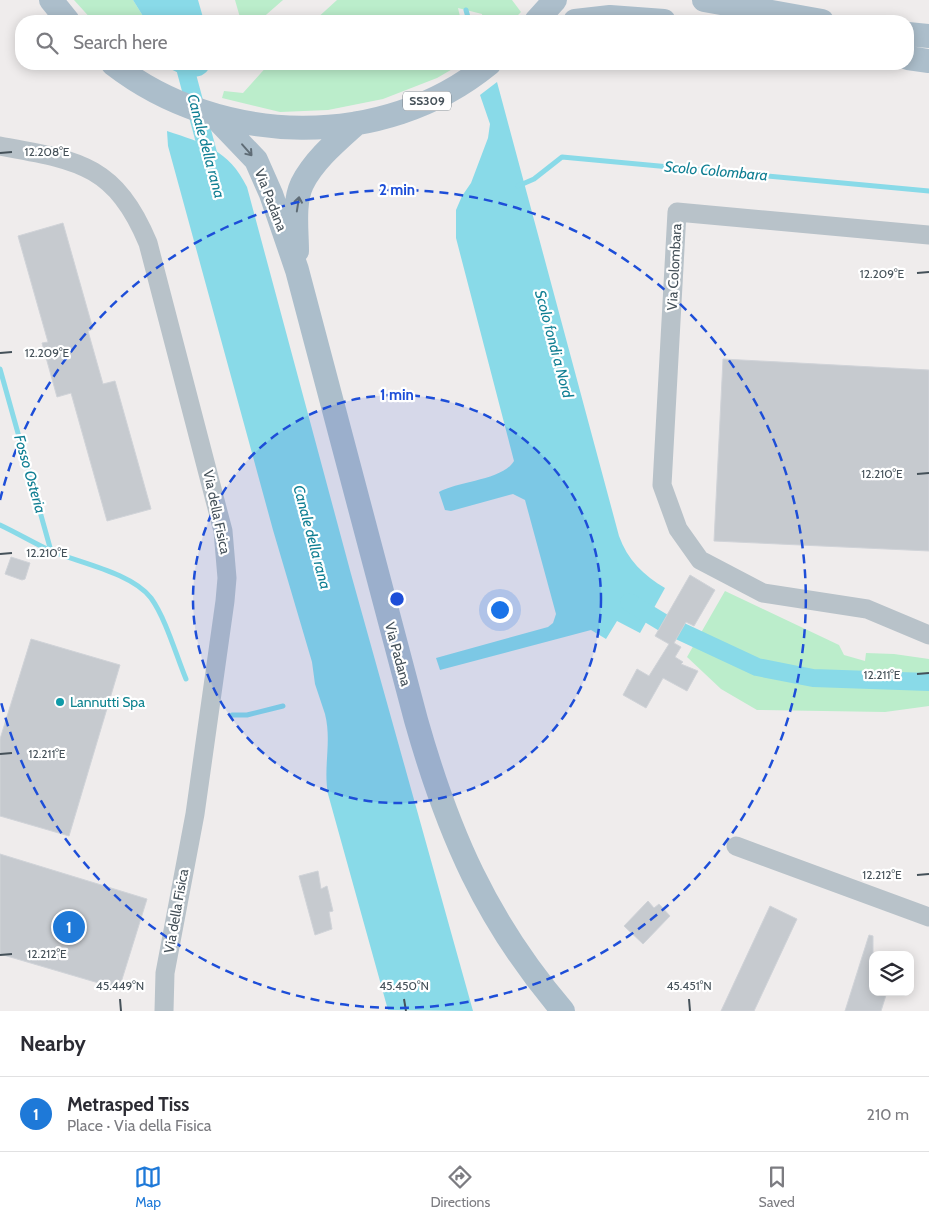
<!DOCTYPE html>
<html lang="en">
<head>
<meta charset="utf-8">
<style>
	body { margin:0; font-family:Cabin,sans-serif; background:#f2f2f3; color:#2b2b33 }
	.controls { position:absolute; right:15px; bottom:15px; display:grid; overflow:hidden; border-radius:10px; box-shadow:0 2px 12px #0003 }
	.controls button { width:45px; height:45px; display:grid; place-items:center; padding:0; border:0; border-bottom:1px solid #e1e1e2; background:#fff; color:#2b2b33; font:25px sans-serif }
	.you { position:absolute; left:499px; top:609px; width:18px; height:18px; margin:-12px; border:4px solid #fff; border-radius:50%; background:#1a73e8; box-shadow:0 0 0 8px #1a73e833 }
	.badge { display:grid; place-items:center; width:32px; height:32px; border-radius:50%; background:#1e79d8; color:#fff; font-size:16px; font-weight:700 }
	.pin { position:absolute; translate:-50% -50%; border:2px solid #fff; box-shadow:0 1px 5px #0006 }
	.list { margin:0; padding:0; list-style:none }
	h2 { display:flex; justify-content:space-between; align-items:center; height:65px; margin:0; padding:0 20px; font-size:21px }
	h2 small { font-size:16px; font-weight:400; color:#7c7c81 }
	.list li { display:grid; grid-template-columns:32px 1fr auto; gap:15px; align-items:center; box-sizing:border-box; height:75px; padding:0 20px; border-top:1px solid #e1e1e2 }
	.list b { display:block; font-size:19px; white-space:nowrap }
	.list p { margin:0; font-size:16px; white-space:nowrap; color:#7c7c81 }
	.list em { font-size:16px; font-style:normal; color:#7c7c81 }
	.icon { flex:none; width:28px; height:28px; fill:none; stroke:currentColor; stroke-width:2; stroke-linecap:round; stroke-linejoin:round }
	.map { position:relative; flex:none; width:929px; height:1011px; overflow:hidden }
	.search { position:absolute; background:#fff; box-shadow:0 2px 12px #0003; left:15px; right:15px; top:15px; height:55px; display:flex; align-items:center; gap:12px; box-sizing:border-box; padding:0 18px; border-radius:20px; color:#7c7c81; font-size:19px }
	.sheet { height:140px; background:#fff }
	nav { display:flex; justify-content:space-around; align-items:center; box-sizing:border-box; height:70px; border-top:1px solid #e1e1e2; background:#fff; font-size:14px; color:#7c7c81 }
	nav a { display:grid; justify-items:center; gap:2px }
	nav .on { color:#1e79d8 }
	.map>svg:first-child { display:block }
	.green { fill:#bbedcb }
	.water { fill:#89dae8 }
	.lines { fill:none; stroke-linecap:round; stroke-linejoin:round }
	.stream { stroke:#89dae8; stroke-width:5 }
	.canal { stroke:#89dae8; stroke-width:18 }
	.building { fill:#c6cacf; stroke:#d0d3d8 }
	.minor { stroke:#b8c2c9; stroke-width:19 }
	.major { stroke:#acbecb; stroke-width:24 }
	.oneway { stroke:#5f6c76 }
	.ticks { fill:none; stroke:#455159; stroke-width:2 }
	.ring { fill:none; stroke:#1d4ed8; stroke-width:2.5; stroke-dasharray:9 6 }
	.culture-dot { fill:#0f9aa8; stroke:#fff; stroke-width:2 }
	.labels { text-anchor:middle; stroke-width:4.5; stroke-linejoin:round; paint-order:stroke }
	.shield { fill:#fff; stroke:#7d858b; stroke-width:1 }
	.shield-label { font-size:12px; font-weight:bold; fill:#455159 }
	.street-label { font-size:14px; fill:#455159; stroke:#fff }
	.culture-label { font-size:14px; fill:#0d838f; stroke:#fff; text-anchor:start }
	.water-label { font-size:15px; font-style:italic; fill:#107f93; stroke:#fff }
	.ticks-label { font-size:12px; text-anchor:middle; fill:#455159; stroke:#fff; stroke-width:4.5; stroke-linejoin:round; paint-order:stroke }
	.centre { fill:#1d4ed8; stroke:#fff; stroke-width:2.5 }
	.ring-label { font-size:15px; text-anchor:middle; font-weight:bold; fill:#1d4ed8; stroke:#fff; stroke-width:4.5; stroke-linejoin:round; paint-order:stroke }
</style>
</head>
<body>
<div class="map">
<svg width="929" height="1011" viewBox="0 0 929 1011">
	<rect width="100%" height="100%" fill="#efecec"/>
	<path class="green" d="M 74,0 L 133,0 L 146,21 L 93,21 Z
		M 235,0 L 283,0 L 259,21 L 241,21 Z
		M 337,0 L 512,0 L 521,12 L 512,21 L 483,21 L 482,14 L 458,8 L 461,21 L 314,21 Z
		M 269,64 L 461,64 L 437,78 L 383,99 L 328,110 L 280,112 L 222,98 L 224,91 L 243,93 Z
		M 725,591 L 839,645 L 844,655 L 865,661 L 866,653 L 894,654 L 929,659 L 929,706 L 885,712 L 757,710 L 721,689 L 687,657 Z"/>
	<path class="water" d="M 133,0 L 198,0 L 204,21 L 146,21 Z
		M 161,64 L 211,64 C 202,88 177,72 161,64 Z
		M 497,82 L 619,536 C 627,559 644,576 665,588 L 640,633 L 617,621 L 606,639 L 591,630 L 440,670 L 436,658 L 548,627 L 553,623 L 556,614 L 525,500 L 513,494 L 451,511 L 445,510 L 439,492 C 458,481 503,480 514,461 L 456,238 L 456,210 L 462,196 L 471,183 L 488,138 L 490,124 L 480,95 Z
		M 167,131 C 203,143 229,150 247,187 L 351,574 L 473,1011 L 388,1010 L 328,794 C 323,767 332,741 325,714 L 315,684 L 312,662 L 273,530 L 168,146 Z"/>
	<g class="lines">
		<path class="stream" d="M 466,10 L 469,21
			M 518,186 L 534,179 L 562,157 L 929,191
			M 0,369 L 51,551
			M 0,525 C 17,533 34,543 51,551 C 80,563 132,573 151,598 C 166,619 176,655 186,679
			M 232,715 L 247,715 L 283,706"/>
		<path class="canal" d="M 184,64 L 212,168
			M 629,602 L 667,625 L 757,667 L 813,678 L 929,682"/>
	</g>
	<path class="building" d="M 63,223 L 93,329 L 88,331 L 103,384 L 115,381 L 151,509 L 107,521 L 71,393 L 57,397 L 42,343 L 48,342 L 18,236 Z
		M 723,359 L 929,370 L 929,551 L 714,541 Z
		M 11,557 L 30,563 L 25,579 L 22,580 L 5,574 Z
		M 690,575 L 715,590 L 694,626 L 686,622 L 674,643 L 681,647 L 675,657 L 683,662 L 681,664 L 698,671 L 687,691 L 663,678 L 646,708 L 623,695 L 637,669 L 649,676 L 669,644 L 655,636 Z
		M 31,639 L 120,665 L 69,836 L 0,816 L 0,739 Z
		M 0,854 L 147,899 L 119,989 L 0,954 Z
		M 318,871 L 321,889 L 327,886 L 333,911 L 329,912 L 332,929 L 315,935 L 299,876 Z
		M 648,901 L 654,908 L 659,904 L 670,916 L 643,944 L 624,926 Z
		M 770,906 L 797,919 L 754,1011 L 721,1011 Z
		M 869,935 L 873,936 L 873,992 L 887,992 L 881,1011 L 845,1011 Z"/>
	<g class="lines">
		<path class="minor" d="M 0,146 C 77,160 115,164 148,243 L 223,531 L 227,578 L 225,601 L 195,814 L 165,973 L 164,1011
			M 929,235 L 677,212 L 662,485 L 678,529 L 700,560 L 763,593 L 867,609 L 929,635
			M 736,846 L 929,917"/>
		<path class="major" d="M 51,0 L 68,21
			M 704,0 L 822,21
			M 536,21 L 555,0
			M 575,21 L 610,17 L 664,21
			M 908,34 L 929,36
			M 908,58 L 929,61
			M 113,64 C 220,147 383,151 489,64
			M 213,115 L 256,160 L 271,194 L 297,270 L 416,720 C 448,833 486,921 563,1011
			M 297,251 C 297,231 293,203 302,184 C 314,160 337,141 357,123"/>
	</g>
	<defs><path id="oneway-shaft" d="M-6 0H5M1.5-3L5.5 0L1.5 3" fill="none" stroke-width="1.6" stroke-linecap="round" stroke-linejoin="round" transform="scale(1.25)"/></defs>
	<g class="oneway">
		<use href="#oneway-shaft" transform="translate(247 150) rotate(49)"/>
		<use href="#oneway-shaft" transform="translate(298 204) rotate(-81)"/>
	</g>
	<path class="ticks" d="M 0,153 L 12,152M 917,273 L 929,272M 0,353 L 12,352M 917,474 L 929,473M 0,554 L 12,553M 917,674 L 929,673M 0,754 L 12,753M 917,875 L 929,874M 0,955 L 12,954M 120,999 L 121,1011M 404,999 L 406,1011M 689,999 L 690,1011"/>
	<circle cx="397" cy="599" r="204" fill="#1d4ed8" fill-opacity=".12"/>
	<g class="ring">
		<circle cx="397" cy="599" r="204"/>
		<path d="M0 500A409 409 0 1 1 0 698"/>
	</g>
	<circle class="culture-dot" cx="60" cy="702" r="5"/>
	<g class="labels">
		<rect class="shield" x="403" y="91.5" width="48" height="19" rx="4"/>
		<g class="shield-label">
			<text x="427" y="105">SS309</text>
		</g>
		<g class="street-label">
			<text transform="translate(271 200) rotate(69)" y="5">Via Padana</text>
			<text transform="translate(674 267) rotate(-87)" y="5">Via Colombara</text>
			<text transform="translate(217 512) rotate(78)" y="5">Via della Fisica</text>
			<text transform="translate(398 654) rotate(75)" y="5">Via Padana</text>
			<text transform="translate(176 911) rotate(-80)" y="5">Via della Fisica</text>
		</g>
		<g class="culture-label">
			<text x="70" y="707">Lannutti Spa</text>
		</g>
		<g class="water-label">
			<text transform="translate(206 146) rotate(75)" y="5">Canale della rana</text>
			<text transform="translate(716 171) rotate(5)" y="5">Scolo Colombara</text>
			<text transform="translate(554 344) rotate(75)" y="5">Scolo fondi a Nord</text>
			<text transform="translate(30 474) rotate(74)" y="5">Fosso Osteria</text>
			<text transform="translate(312 537) rotate(75)" y="5">Canale della rana</text>
		</g>
	</g>
	<g class="ticks-label">
		<text x="47" y="156">12.208°E</text>
		<text x="882" y="278">12.209°E</text>
		<text x="47" y="357">12.209°E</text>
		<text x="882" y="478">12.210°E</text>
		<text x="47" y="557">12.210°E</text>
		<text x="882" y="679">12.211°E</text>
		<text x="47" y="758">12.211°E</text>
		<text x="882" y="879">12.212°E</text>
		<text x="47" y="958">12.212°E</text>
		<text x="120" y="990">45.449°N</text>
		<text x="404" y="990">45.450°N</text>
		<text x="689" y="990">45.451°N</text>
	</g>
	<circle cx="397" cy="599" r="8" class="centre"/>
	<g class="ring-label">
		<text x="397" y="195">2 min</text>
		<text x="397" y="400">1 min</text>
	</g>
</svg>
<div class="controls">
<button><svg class="icon" aria-label="layers" viewBox="0 0 24 24"><path d="M12 4l9 5-9 5-9-5zM3 14l9 5 9-5"/></svg></button>
</div>
<div class="you"></div>
<div class="pin badge" style="left:69px;top:927px">1</div>
<div class="search"><svg class="icon" aria-label="search" viewBox="0 0 24 24"><circle cx="10" cy="10" r="6"/><path d="M15 15l6 6"/></svg>Search here</div>
</div>
<section class="sheet">
<h2>Nearby<small></small></h2>
<ul class="list">
<li><span class="badge">1</span><div><b>Metrasped Tiss</b><p>Place · Via della Fisica</p></div><em>210 m</em></li>
</ul>
</section>
<nav>
<a class="on"><svg class="icon" aria-label="map" viewBox="0 0 24 24"><path d="M3 6l6-2 6 2 6-2v14l-6 2-6-2-6 2zM9 4v14M15 6v14"/></svg>Map</a>
<a><svg class="icon" aria-label="directions" viewBox="0 0 24 24"><path d="M12 3l9 9-9 9-9-9zM9 14v-3h6M13 9l2 2-2 2"/></svg>Directions</a>
<a><svg class="icon" aria-label="saved" viewBox="0 0 24 24"><path d="M7 4h10v16l-5-4-5 4z"/></svg>Saved</a>
</nav>
</body>
</html>
